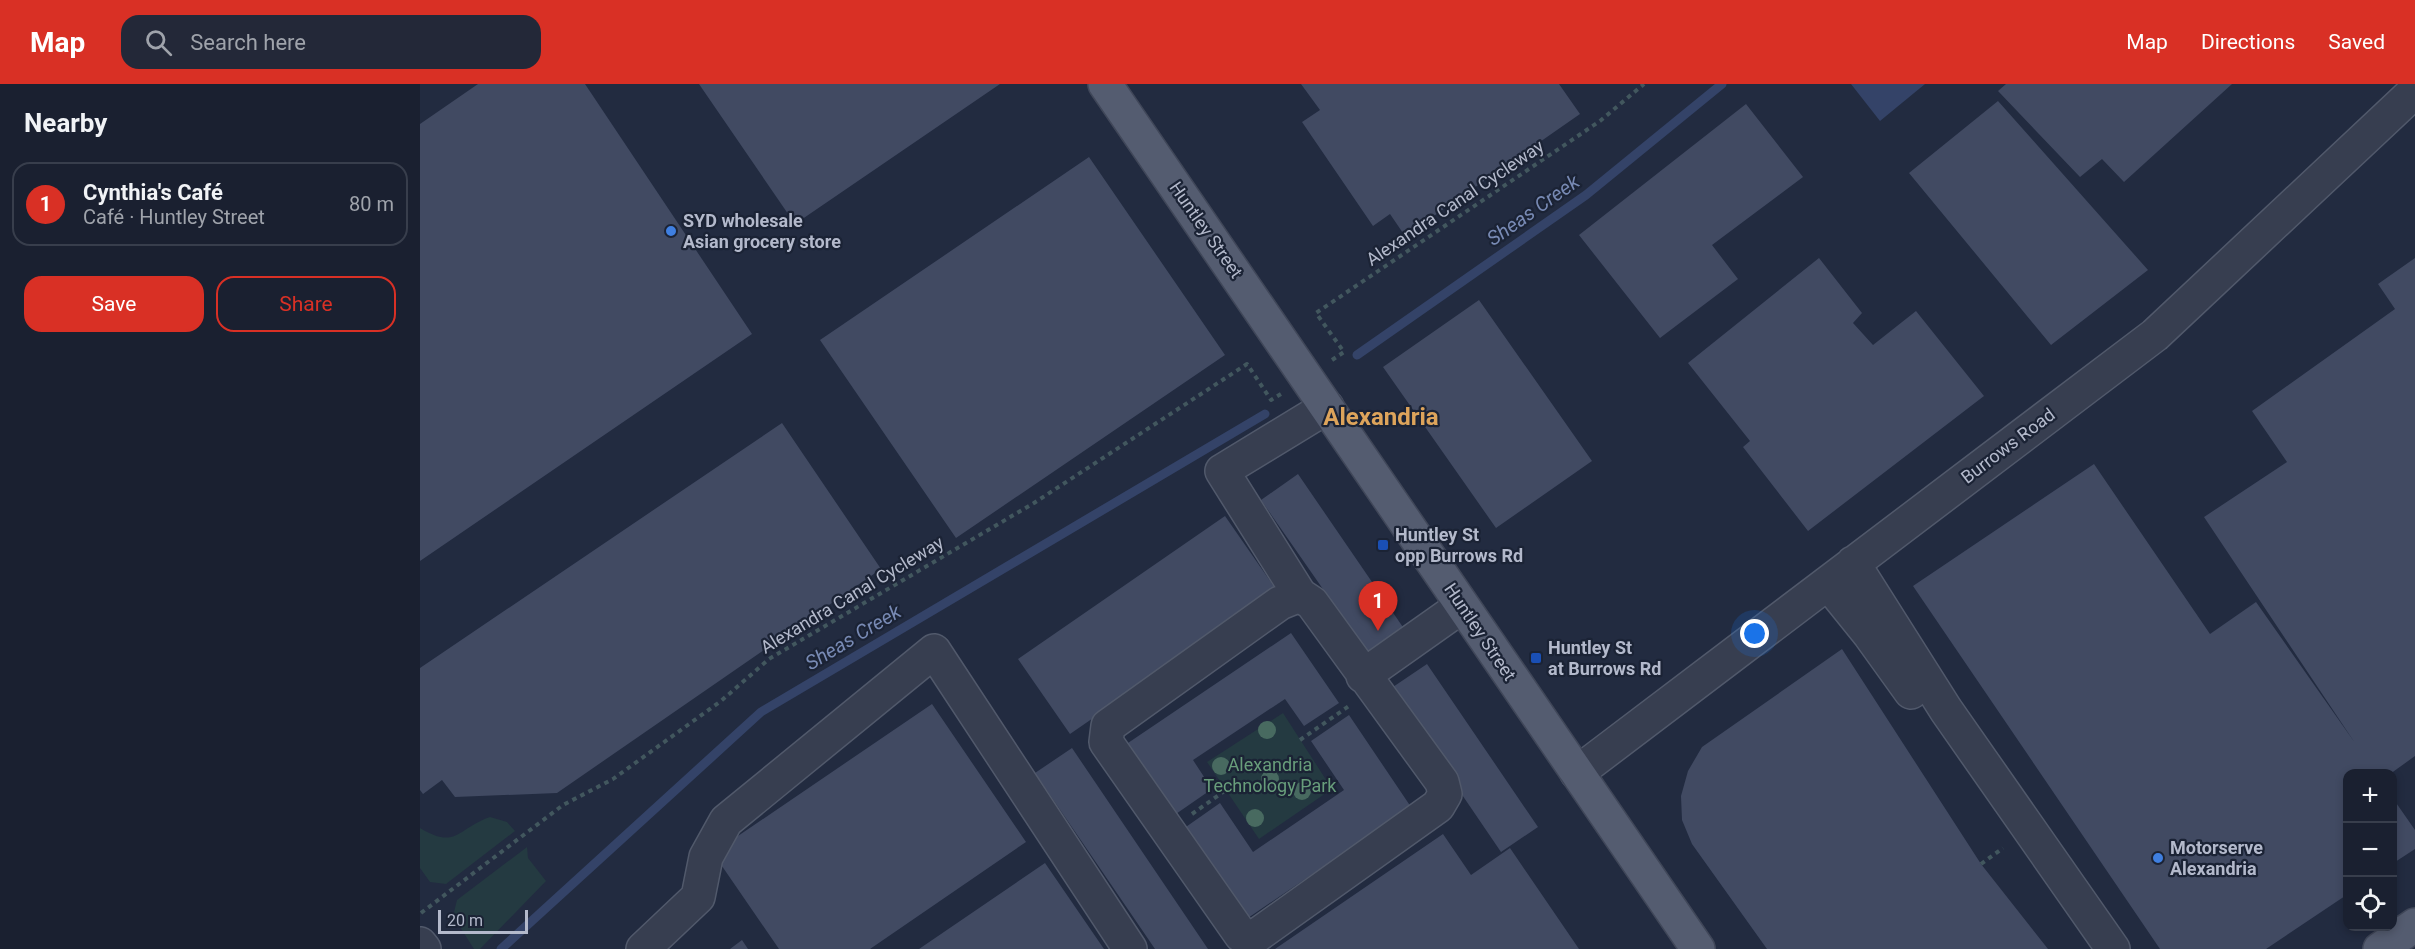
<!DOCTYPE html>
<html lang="en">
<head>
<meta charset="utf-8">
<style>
	body { margin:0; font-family:Roboto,sans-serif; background:#232838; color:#f1f3f6 }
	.controls { position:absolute; right:18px; bottom:18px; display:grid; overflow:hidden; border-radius:12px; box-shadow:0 3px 9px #0003 }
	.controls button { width:54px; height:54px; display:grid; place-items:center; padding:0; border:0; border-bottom:2px solid #383e4c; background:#1a2030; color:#f1f3f6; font:30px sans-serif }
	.scale { position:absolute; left:18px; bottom:15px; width:90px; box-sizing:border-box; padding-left:6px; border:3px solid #b3b9cb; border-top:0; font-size:16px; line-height:21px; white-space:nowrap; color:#b3b9cb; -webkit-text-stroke:4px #1b2335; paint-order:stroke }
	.you { position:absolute; left:1335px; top:550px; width:21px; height:21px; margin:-15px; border:4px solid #fff; border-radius:50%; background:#1a73e8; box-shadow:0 0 0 9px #1a73e833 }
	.badge { display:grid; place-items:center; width:39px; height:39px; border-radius:50%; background:#d93025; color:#fff; font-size:20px; font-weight:700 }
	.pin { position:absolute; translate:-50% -50px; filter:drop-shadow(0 2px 3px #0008) }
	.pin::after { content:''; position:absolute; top:32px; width:21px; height:18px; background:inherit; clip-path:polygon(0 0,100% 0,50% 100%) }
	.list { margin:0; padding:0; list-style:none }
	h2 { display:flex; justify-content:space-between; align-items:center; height:78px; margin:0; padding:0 24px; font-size:26px }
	h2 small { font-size:20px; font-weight:400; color:#9fa3ab }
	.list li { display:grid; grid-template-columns:39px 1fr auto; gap:18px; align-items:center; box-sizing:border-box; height:84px; margin:0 12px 12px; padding:0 12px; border:2px solid #383e4c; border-radius:18px }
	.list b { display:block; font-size:22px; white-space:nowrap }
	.list p { margin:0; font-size:20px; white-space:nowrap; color:#9fa3ab }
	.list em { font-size:20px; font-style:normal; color:#9fa3ab }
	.actions { display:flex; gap:12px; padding:18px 24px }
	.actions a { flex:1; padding:14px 0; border:2px solid #d93025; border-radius:18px; text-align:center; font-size:21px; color:#d93025 }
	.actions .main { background:#d93025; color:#fff }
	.icon { flex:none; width:33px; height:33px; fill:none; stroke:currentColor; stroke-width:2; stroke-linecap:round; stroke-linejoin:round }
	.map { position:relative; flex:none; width:1995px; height:865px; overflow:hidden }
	header { display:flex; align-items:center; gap:36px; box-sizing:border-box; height:84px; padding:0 30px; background:#d93025; color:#fff }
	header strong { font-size:28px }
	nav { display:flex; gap:33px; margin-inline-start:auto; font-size:21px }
	.search { width:420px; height:54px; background:#232838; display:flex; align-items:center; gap:15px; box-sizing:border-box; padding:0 21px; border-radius:18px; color:#9fa3ab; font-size:22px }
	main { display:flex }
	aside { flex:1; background:#1a2030 }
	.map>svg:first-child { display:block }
	.green { fill:#243a41 }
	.water { fill:#344368 }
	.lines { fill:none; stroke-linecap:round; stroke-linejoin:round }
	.stream { stroke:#344368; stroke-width:9 }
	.building { fill:#414a62 }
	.minor-casing { stroke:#51596b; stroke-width:36 }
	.major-casing { stroke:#404759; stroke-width:36 }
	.path { stroke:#42575e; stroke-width:4; stroke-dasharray:4.5 4.5; stroke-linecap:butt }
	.minor { stroke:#373e50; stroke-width:33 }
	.major { stroke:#545c70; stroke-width:33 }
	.tree { fill:#486a60 }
	.shop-dot { fill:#3f7fe0; stroke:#1b2335; stroke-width:2 }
	.transit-dot { fill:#1a4fb4; stroke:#1b2335; stroke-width:2 }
	.labels { text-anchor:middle; stroke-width:4.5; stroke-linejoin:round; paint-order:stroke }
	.street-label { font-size:18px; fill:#b3b9cb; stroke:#1b2335 }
	.poi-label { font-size:18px; font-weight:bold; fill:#b3b9cb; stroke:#1b2335; text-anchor:start }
	.park-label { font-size:18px; fill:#689d7b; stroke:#1b2335 }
	.water-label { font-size:20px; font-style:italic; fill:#788ab4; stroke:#1b2335 }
	.district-label { font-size:24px; font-weight:bold; fill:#dda45b; stroke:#1b2335 }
</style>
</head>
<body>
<header>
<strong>Map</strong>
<div class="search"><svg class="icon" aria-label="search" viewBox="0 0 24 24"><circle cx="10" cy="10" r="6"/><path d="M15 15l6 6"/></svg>Search here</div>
<nav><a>Map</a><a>Directions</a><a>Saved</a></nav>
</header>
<main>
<aside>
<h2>Nearby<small></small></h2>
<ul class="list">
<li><span class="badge">1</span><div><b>Cynthia's Café</b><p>Café · Huntley Street</p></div><em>80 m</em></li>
</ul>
<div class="actions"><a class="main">Save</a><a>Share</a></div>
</aside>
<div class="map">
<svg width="1995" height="865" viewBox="0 0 1995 865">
	<rect width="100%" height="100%" fill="#222b40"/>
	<path class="green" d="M 863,629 L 912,705 L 839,755 L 787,678 Z
		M 70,733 L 87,738 L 95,747 L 26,800 L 10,798 L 0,784 L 0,744 C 37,766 36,745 70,733 Z
		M 107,763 L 108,774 L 126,797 L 60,865 L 54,865 L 33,832 L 37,816 Z"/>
	<path class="water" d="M 1431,0 L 1505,0 L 1460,37 Z"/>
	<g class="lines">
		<path class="stream" d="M 937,271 L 1166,111 L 1302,0
			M 81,865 L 341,628 L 845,330"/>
	</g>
	<path class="building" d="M 58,0 L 165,0 L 332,250 L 0,477 L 0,40 Z
		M 279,0 L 580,0 L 375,140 Z
		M 881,0 L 1139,0 L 1160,30 L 985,152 L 970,130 L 953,142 L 882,38 L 900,26 Z
		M 1586,0 L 1812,0 L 1704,98 L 1682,75 L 1660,93 L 1578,7 Z
		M 1578,17 L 1728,186 L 1631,261 L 1489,89 Z
		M 1326,20 L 1383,93 L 1292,161 L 1318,195 L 1240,254 L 1159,151 Z
		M 669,73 L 805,271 L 536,454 L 400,256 Z
		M 1399,174 L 1442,229 L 1433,239 L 1453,261 L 1496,227 L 1564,312 L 1388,447 L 1323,363 L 1330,357 L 1268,279 Z
		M 1995,174 L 1995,672 L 1970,690 L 1928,690 L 1928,810 L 1846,865 L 1740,865 L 1493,502 L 1674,380 L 1790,550 L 1836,518 L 1935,659 L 1784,433 L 1867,378 L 1832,327 L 1975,225 L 1958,200 Z
		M 1059,216 L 1172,377 L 1076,444 L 963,283 Z
		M 362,339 L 461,485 L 137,709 L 35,713 L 22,696 L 3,710 L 0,706 L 0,584 Z
		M 878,390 L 989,552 L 953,577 L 841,416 Z
		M 805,432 L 857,507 L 650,650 L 598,575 Z
		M 871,549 L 919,619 L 884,642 L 865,615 L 773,676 L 792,705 L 753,732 L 705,661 Z
		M 1422,565 L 1561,780 L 1628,865 L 1347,865 L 1272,760 L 1262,736 L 1261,712 L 1268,687 L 1282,663 Z
		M 1007,580 L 1118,743 L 1081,768 L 970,605 Z
		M 512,620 L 606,758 L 450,865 L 359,865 L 293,769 Z
		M 929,631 L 991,723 L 825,836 L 763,745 L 800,719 L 833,768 L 924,706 L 891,657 Z
		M 652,664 L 788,865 L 735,865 L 615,689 Z
		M 1972,713 L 1995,746 L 1995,765 L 1972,780 Z
		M 1023,750 L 1051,791 L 1090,764 L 1159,865 L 855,865 Z
		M 625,779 L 684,865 L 499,865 Z
		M 322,856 L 328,865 L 310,865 Z"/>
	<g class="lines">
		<g class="minor-casing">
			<path id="minor" d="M 1433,479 L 1526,626 L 1693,865
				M 1408,499 L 1450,551 L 1491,608
				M 880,511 L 892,519 L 1022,698 L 1025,710 L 1018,722 L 836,852 L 821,851 L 686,658 L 688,642 L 860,519 Z
				M 880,511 L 802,387 L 907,323
				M 943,592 L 1042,522
				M 1157,689 L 1735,251 L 1995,7
				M 0,860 L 4,865
				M 223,865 L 278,813 L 286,773 L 306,737 L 514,567 L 710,865"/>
		</g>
		<g class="major-casing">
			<path id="major" d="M 685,0 L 1278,865
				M 1960,865 L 1995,841"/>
		</g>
		<path class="path" d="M 912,276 L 924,268 L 896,229 L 1180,37 L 1224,0
			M 880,656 L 929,622
			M 772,730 L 806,706
			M 1561,780 L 1583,764
			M 1,829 L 143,721 L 193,695 L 301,617 L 349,575 L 614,419 L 827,280 L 851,316 L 861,310"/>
		<use href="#minor" class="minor"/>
		<use href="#major" class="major"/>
	</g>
	<g class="tree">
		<circle cx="847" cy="646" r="9"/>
		<circle cx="801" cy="682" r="9"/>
		<circle cx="850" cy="695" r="9"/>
		<circle cx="882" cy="707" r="9"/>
		<circle cx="835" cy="734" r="9"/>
	</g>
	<g class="shop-dot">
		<circle cx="251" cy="147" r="6"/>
		<circle cx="1738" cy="774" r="6"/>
	</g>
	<g class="transit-dot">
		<rect x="957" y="455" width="12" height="12" rx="3"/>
		<rect x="1110" y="568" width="12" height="12" rx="3"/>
	</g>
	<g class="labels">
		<g class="street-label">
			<text transform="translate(1035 119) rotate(-34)" y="6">Alexandra Canal Cycleway</text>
			<text transform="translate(786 146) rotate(55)" y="6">Huntley Street</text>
			<text transform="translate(1588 362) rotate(-37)" y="6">Burrows Road</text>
			<text transform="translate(432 511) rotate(-31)" y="6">Alexandra Canal Cycleway</text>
			<text transform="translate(1060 548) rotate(56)" y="6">Huntley Street</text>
		</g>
		<g class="poi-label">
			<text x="263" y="143">SYD wholesale<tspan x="263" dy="21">Asian grocery store</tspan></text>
			<text x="975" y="457">Huntley St<tspan x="975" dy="21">opp Burrows Rd</tspan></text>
			<text x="1128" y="570">Huntley St<tspan x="1128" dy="21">at Burrows Rd</tspan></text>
			<text x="1750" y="770">Motorserve<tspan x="1750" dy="21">Alexandria</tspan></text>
		</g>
		<g class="park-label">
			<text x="850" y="687">Alexandria<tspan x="850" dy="21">Technology Park</tspan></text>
		</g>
		<g class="water-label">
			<text transform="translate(1113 126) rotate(-35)" y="7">Sheas Creek</text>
			<text transform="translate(433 553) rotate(-31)" y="7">Sheas Creek</text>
		</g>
		<g class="district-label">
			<text x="961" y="341">Alexandria</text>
		</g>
	</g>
</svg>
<div class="controls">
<button>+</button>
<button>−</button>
<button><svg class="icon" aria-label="locate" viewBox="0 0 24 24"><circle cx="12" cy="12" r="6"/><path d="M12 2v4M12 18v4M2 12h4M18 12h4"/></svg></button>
</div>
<div class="scale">20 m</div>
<div class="you"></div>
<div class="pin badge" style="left:958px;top:547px">1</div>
</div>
</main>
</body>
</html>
